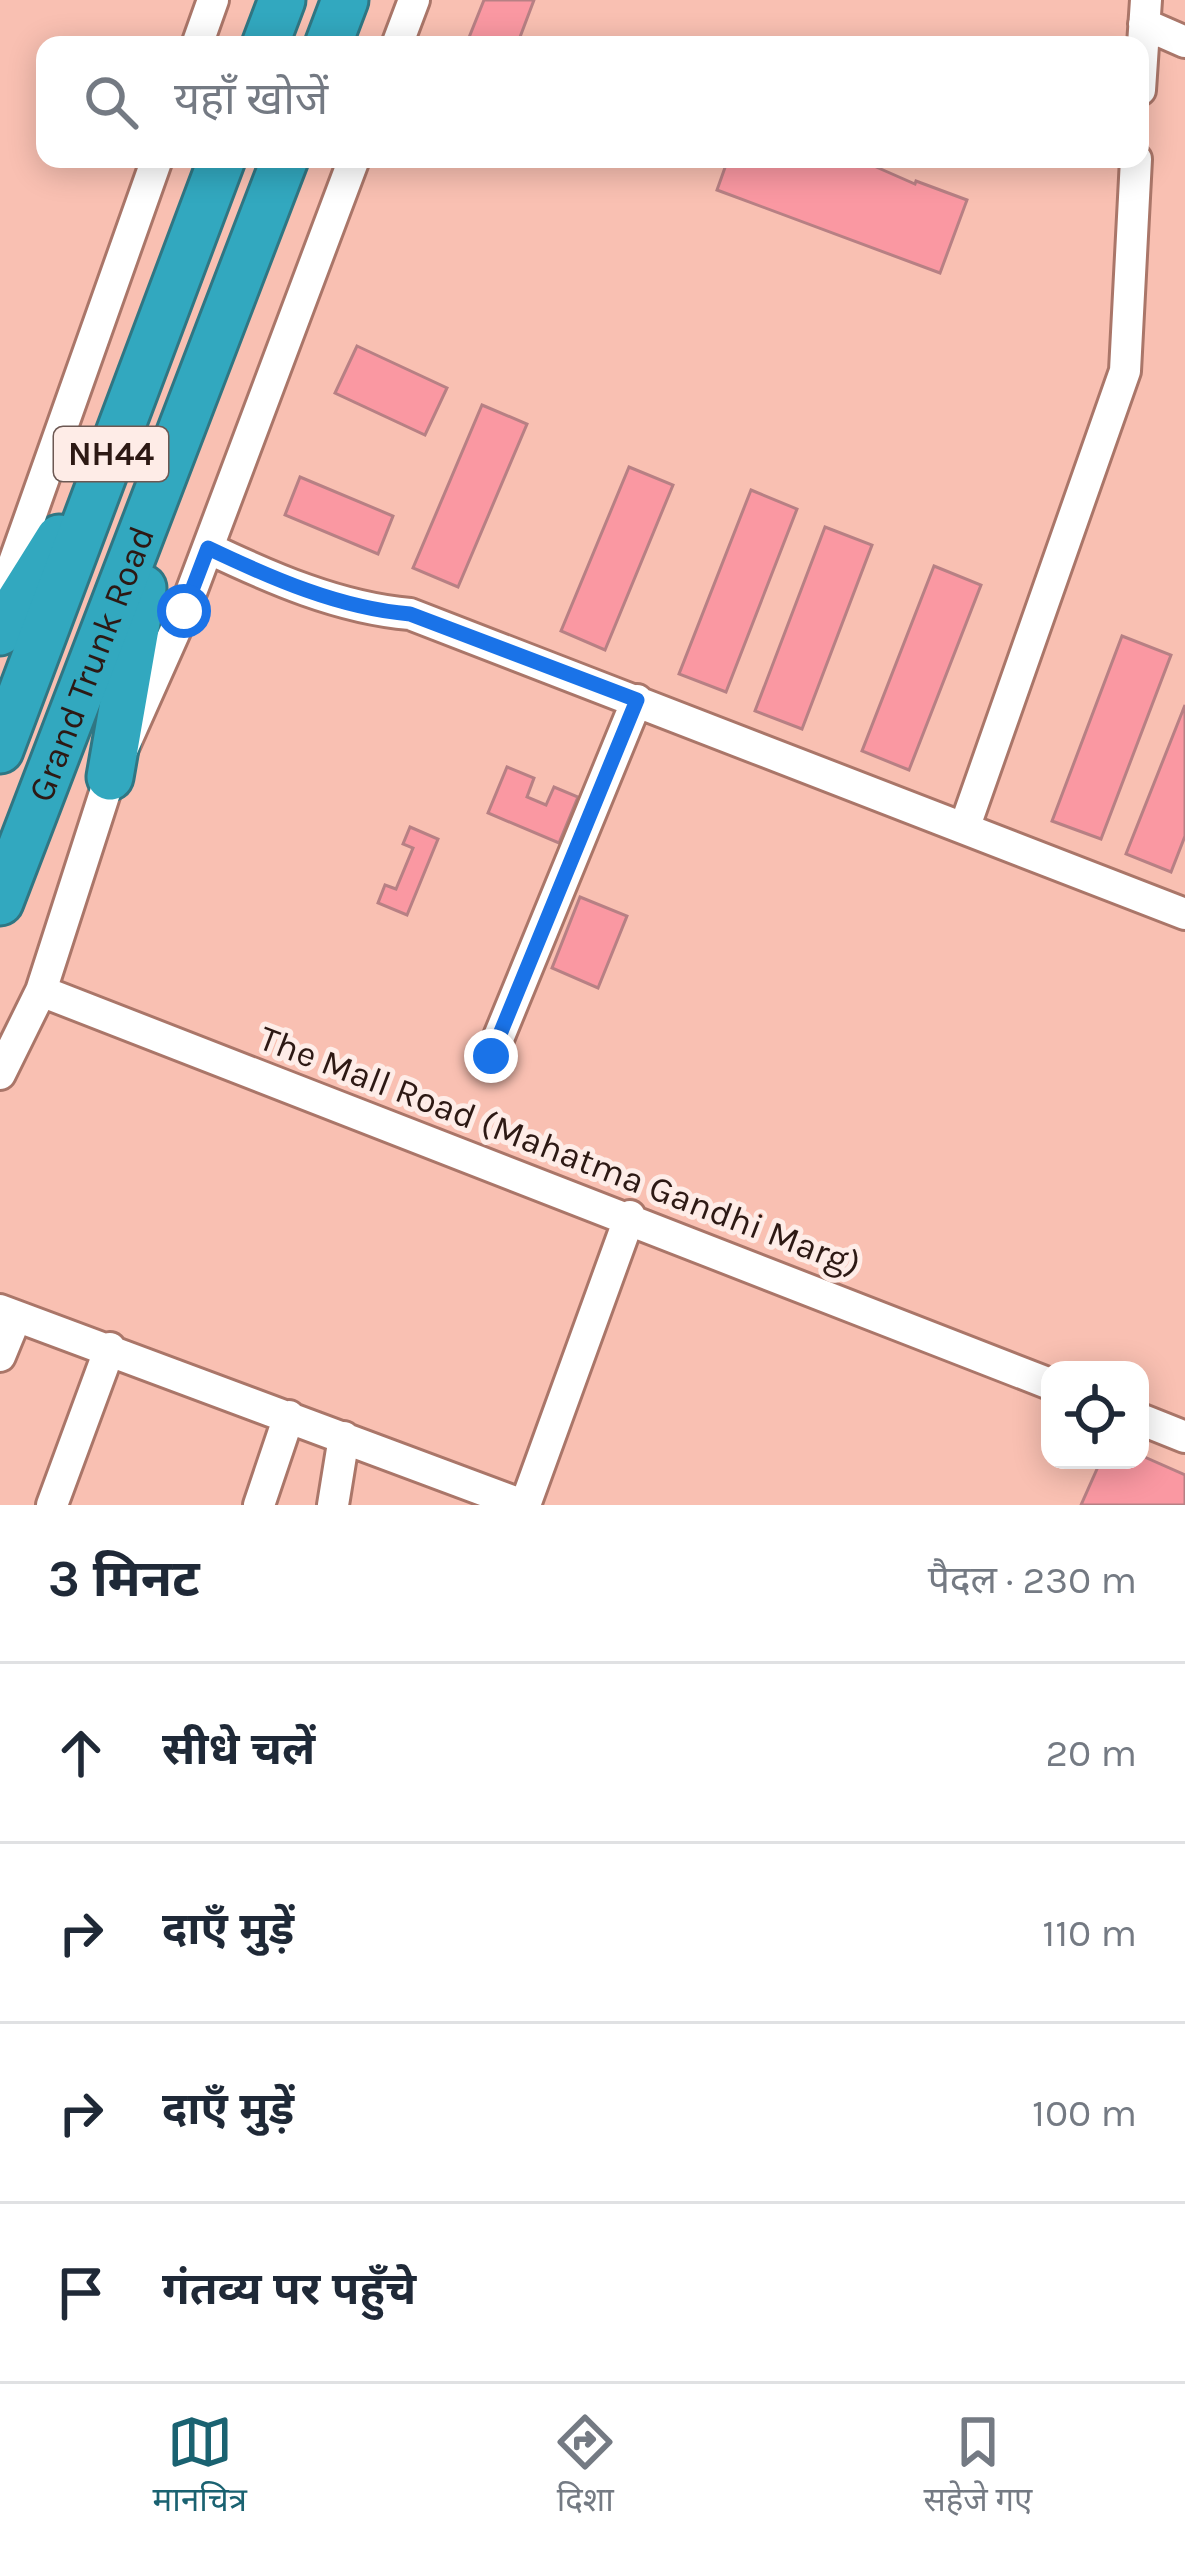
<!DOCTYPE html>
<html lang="hi">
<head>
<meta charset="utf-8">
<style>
  body { margin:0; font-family:Karla,"Noto Sans Devanagari",sans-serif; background:#f2f2f3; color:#1f2937 }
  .controls { position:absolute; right:36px; bottom:36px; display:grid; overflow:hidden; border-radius:24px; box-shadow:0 6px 30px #0003 }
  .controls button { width:108px; height:108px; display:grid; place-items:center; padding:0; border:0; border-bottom:3px solid #e0e1e3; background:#fff; color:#1f2937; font:60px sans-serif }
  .stop { position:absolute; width:36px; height:36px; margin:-27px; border:9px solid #1a73e8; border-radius:50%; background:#fff }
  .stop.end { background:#1a73e8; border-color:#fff; box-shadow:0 3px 12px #0008 }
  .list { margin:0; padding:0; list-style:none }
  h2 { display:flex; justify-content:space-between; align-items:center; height:156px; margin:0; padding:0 48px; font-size:51px }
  h2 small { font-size:39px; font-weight:400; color:#747a83 }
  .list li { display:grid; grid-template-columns:78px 1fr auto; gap:36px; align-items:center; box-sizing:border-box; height:180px; padding:0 48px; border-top:3px solid #e0e1e3 }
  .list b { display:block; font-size:45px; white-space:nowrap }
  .list em { font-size:39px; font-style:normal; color:#747a83 }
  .icon { flex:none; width:66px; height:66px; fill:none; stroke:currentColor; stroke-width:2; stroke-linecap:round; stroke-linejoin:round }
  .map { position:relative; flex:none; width:1185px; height:1505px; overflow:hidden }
  .search { position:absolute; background:#fff; box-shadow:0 6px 30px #0003; left:36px; right:36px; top:36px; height:132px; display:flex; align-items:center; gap:30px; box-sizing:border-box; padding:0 42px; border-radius:24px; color:#747a83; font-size:45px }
  .sheet { height:876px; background:#fff }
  nav { display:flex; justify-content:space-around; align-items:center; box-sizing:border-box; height:168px; border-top:3px solid #e0e1e3; background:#fff; font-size:33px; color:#747a83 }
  nav a { display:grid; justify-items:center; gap:6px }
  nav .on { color:#1a6271 }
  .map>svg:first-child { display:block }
</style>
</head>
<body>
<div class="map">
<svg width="1185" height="1505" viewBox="0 0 1185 1505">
  <rect width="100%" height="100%" fill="#f9c0b2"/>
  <path fill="#fa98a2" stroke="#b78084" stroke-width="3" d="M 484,0 L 534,0 L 517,45 L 466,45 Z
    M 728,159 L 845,159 L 855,163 L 858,159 L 915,184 L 916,181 L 967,200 L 940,273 L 717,190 Z
    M 357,346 L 447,388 L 425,435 L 335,393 Z
    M 482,405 L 527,424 L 458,587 L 413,568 Z
    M 629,467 L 673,485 L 605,650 L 561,631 Z
    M 300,477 L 393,516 L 378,554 L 285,515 Z
    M 751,490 L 797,509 L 726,692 L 679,674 Z
    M 825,527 L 872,545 L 802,729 L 755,711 Z
    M 934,566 L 981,585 L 909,770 L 862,751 Z
    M 1122,636 L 1171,655 L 1101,839 L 1052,821 Z
    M 1185,705 L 1185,836 L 1171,872 L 1126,854 Z
    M 507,767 L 534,778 L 527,797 L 546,805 L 554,787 L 578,797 L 559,843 L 488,813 Z
    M 410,827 L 438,839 L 407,915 L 378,903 L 385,885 L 396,889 L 413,848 L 403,844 Z
    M 580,897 L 627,916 L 598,988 L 552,968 Z
    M 1140,1455 L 1185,1475 L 1185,1505 L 1081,1505 L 1101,1460 L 1140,1460 Z"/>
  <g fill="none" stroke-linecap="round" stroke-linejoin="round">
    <g stroke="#aa7669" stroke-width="36">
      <path id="minor" d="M 1144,24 L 1185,42
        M 197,45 L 213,0
        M 397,45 L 414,0
        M 1140,90 L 1146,0
        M 208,548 C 271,578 339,608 410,614 L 1185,914
        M 0,602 L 157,159
        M 965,826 L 1125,371 L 1136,159
        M 41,991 L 1050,1384
        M 491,1056 L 637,700
        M 0,1074 L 41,991 L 110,777 L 184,611 L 354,159
        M 0,1310 L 523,1505
        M 0,1356 L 16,1317
        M 1140,1419 L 1185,1437
        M 52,1505 L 110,1348
        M 259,1505 L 289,1416
        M 333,1505 L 344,1437
        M 525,1505 L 630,1216"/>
    </g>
    <g stroke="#307683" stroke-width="51">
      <g id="highway">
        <path d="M 265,45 L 282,0"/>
        <path d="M 328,45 L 345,0"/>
        <path d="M 0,632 L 59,538"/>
        <path d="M 0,750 L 222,159"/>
        <path d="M 110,777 L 143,588"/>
        <path id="s1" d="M 0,902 L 285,159"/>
      </g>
    </g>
    <use href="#minor" stroke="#fff" stroke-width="30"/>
    <use href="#highway" stroke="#32a8bf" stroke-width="45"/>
  </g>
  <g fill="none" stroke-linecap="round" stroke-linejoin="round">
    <path stroke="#1a73e8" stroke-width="15" d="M 184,611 L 208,548 C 271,578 339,608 410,614 L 637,700 L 491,1056"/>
  </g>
  <g text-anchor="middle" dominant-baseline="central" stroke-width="10" stroke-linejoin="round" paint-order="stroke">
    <rect fill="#feece7" stroke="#6c5853" stroke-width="3" x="54" y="427" width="114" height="54" rx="9"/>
    <g font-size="33" font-weight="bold" fill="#2d1914">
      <text x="111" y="454">NH44</text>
    </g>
    <g font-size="36" fill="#2d1914" stroke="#feece7">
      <text stroke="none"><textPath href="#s1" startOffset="255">Grand Trunk Road</textPath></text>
      <text transform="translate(560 1151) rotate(21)">The Mall Road (Mahatma Gandhi Marg)</text>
    </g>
  </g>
</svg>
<div class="controls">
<button><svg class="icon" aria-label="locate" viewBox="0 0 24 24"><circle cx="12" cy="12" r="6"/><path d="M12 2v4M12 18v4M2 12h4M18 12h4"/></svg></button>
</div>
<div class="stop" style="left:184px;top:611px"></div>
<div class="stop end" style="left:491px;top:1056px"></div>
<div class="search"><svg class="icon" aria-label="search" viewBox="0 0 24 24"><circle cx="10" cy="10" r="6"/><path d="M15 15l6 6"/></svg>यहाँ खोजें</div>
</div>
<section class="sheet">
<h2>3 मिनट<small>पैदल · 230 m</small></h2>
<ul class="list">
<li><svg class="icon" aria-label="ahead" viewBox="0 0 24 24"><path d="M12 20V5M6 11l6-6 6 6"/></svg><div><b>सीधे चलें</b></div><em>20 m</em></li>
<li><svg class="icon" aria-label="right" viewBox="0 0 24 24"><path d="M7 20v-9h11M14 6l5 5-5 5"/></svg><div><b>दाएँ मुड़ें</b></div><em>110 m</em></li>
<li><svg class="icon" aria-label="right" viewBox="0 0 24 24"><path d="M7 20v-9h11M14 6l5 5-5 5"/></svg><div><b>दाएँ मुड़ें</b></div><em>100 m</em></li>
<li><svg class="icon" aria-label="arrive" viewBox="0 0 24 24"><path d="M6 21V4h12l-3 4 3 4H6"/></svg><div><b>गंतव्य पर पहुँचे</b></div></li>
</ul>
</section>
<nav>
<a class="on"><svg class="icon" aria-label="map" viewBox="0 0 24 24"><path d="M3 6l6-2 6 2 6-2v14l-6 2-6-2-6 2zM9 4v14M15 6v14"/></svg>मानचित्र</a>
<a><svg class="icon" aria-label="directions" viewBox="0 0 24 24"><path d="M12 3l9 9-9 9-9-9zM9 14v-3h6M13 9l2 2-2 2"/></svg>दिशा</a>
<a><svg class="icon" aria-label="saved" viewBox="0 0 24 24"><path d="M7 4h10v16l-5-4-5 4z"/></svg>सहेजे गए</a>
</nav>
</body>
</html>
